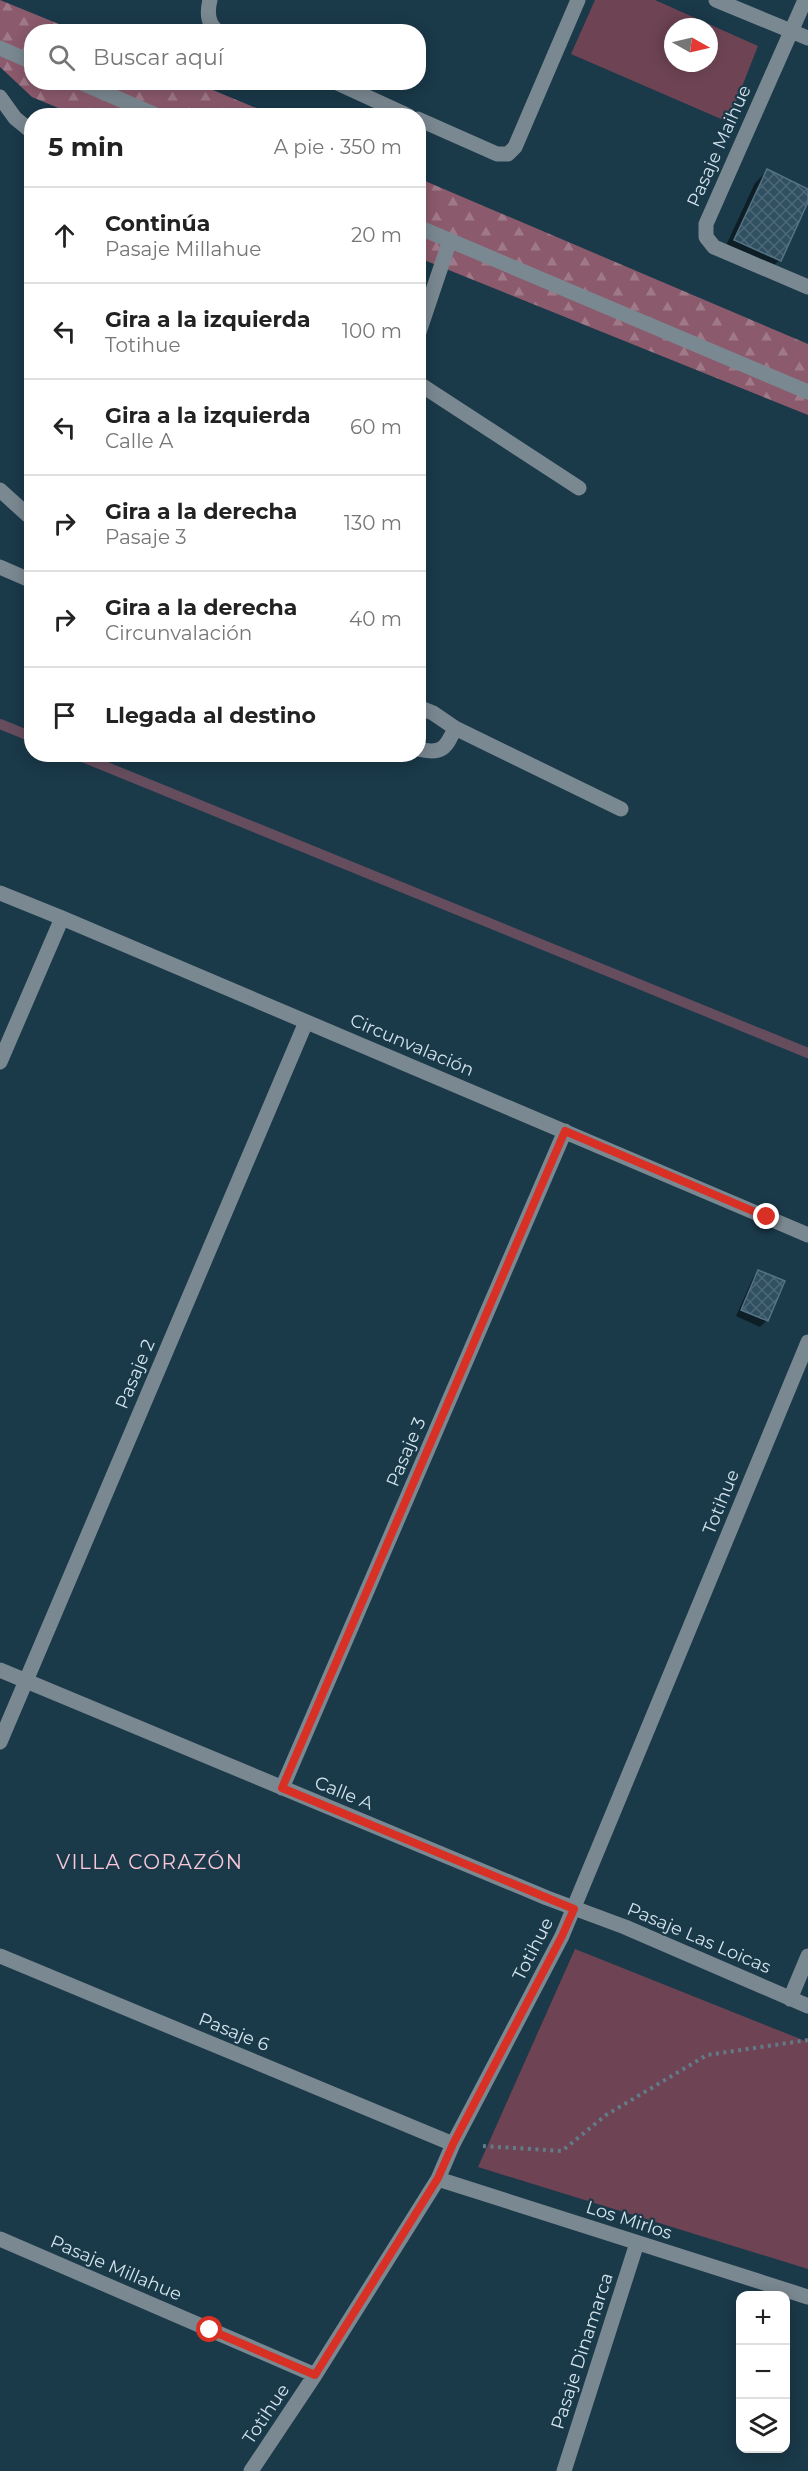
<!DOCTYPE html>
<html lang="es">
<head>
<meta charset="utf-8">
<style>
  body { margin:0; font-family:Montserrat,sans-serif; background:#f2f2f2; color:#222 }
  .controls { position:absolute; right:18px; bottom:18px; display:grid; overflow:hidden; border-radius:12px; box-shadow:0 3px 15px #0003 }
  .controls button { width:54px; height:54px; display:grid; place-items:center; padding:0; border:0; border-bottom:2px solid #e0e0e0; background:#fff; color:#222; font:30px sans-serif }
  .compass { position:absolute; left:664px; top:18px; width:54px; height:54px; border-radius:50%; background:#fff; box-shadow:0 3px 15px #0003; rotate:98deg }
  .stop { position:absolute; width:18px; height:18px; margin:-14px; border:4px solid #d93025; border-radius:50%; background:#fff }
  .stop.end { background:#d93025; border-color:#fff; box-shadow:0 2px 6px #0008 }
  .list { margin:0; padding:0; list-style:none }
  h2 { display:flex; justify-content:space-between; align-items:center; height:78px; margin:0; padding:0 24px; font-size:26px }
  h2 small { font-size:20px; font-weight:400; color:#767676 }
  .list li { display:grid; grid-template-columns:39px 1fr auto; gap:18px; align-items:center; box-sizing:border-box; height:96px; padding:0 24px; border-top:2px solid #e0e0e0 }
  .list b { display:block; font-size:22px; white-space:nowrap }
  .list p { margin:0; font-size:20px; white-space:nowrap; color:#767676 }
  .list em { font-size:20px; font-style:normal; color:#767676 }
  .icon { flex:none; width:33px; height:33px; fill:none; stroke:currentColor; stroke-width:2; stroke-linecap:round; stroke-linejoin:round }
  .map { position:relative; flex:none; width:808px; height:2471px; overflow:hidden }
  .search { position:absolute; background:#fff; box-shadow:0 3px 15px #0003; left:24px; top:24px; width:402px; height:66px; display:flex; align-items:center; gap:15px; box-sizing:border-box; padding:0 21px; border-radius:24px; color:#767676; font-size:22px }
  .panel { position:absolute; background:#fff; box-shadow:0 3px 15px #0003; left:24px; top:108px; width:402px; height:654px; border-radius:24px }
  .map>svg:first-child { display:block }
</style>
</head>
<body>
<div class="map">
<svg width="808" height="2471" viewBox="0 0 808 2471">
  <defs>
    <pattern id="forest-firs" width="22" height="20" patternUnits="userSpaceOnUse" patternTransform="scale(1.5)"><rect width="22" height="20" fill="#8b5a6c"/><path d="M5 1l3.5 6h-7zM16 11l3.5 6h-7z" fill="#a07988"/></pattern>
    <pattern id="building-cross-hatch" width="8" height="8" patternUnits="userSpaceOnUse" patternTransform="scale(1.5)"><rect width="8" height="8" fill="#304f60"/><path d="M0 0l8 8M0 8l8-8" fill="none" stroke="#4d6877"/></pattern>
  </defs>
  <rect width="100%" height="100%" fill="#1a3949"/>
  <path fill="#6e4454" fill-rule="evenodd" d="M 595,0 L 655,0 L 758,46 L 728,122 L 571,54 ZM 673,27 L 709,27 L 709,63 L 673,63 Z
    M 575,1949 L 808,2042 L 808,2269 L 478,2167 Z"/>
  <path fill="url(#forest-firs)" d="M 0,0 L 76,31 L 32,32 L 32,82 L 196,83 L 273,115 L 75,115 L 32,97 L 0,67 Z
    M 418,178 L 808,344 L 808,415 L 419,258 Z"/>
  <path fill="#0007" d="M 767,171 L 808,190 L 808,198 L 779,260 L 767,273 L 723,252 L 755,183 Z
    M 759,1272 L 783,1282 L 766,1321 L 760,1327 L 736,1316 L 753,1278 Z"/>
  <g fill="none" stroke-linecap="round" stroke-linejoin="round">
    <path stroke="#664d5e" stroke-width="10" d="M 0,724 L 32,737
      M 75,754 L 808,1053"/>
  </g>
  <path fill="url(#building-cross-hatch)" stroke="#547486" stroke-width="1.5" d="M 767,169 L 808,189 L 808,202 L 781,261 L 734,240 Z
    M 758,1270 L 785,1281 L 768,1321 L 741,1310 Z"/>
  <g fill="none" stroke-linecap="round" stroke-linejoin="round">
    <path stroke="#617b88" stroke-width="4" stroke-dasharray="3 4.5" stroke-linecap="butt" d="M 483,2146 L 562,2151 L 606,2115 L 707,2055 L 808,2040"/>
    <path stroke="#7a8891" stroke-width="15" d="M 210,0 C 207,12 207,25 219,32
      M 716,0 L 808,38
      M 805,0 L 706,224 L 706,237 L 714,247 L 808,287
      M 0,48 L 32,62
      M 80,82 L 158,116
      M 335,82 L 409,116
      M 0,97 L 15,118 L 32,132
      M 418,119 L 497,154 L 508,154 L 515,147 L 578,0
      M 418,227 L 808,392
      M 418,335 L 450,240
      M 418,383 L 579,488
      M 0,490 L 32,519
      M 0,567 L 32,581
      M 418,707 L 433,713 L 455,728 L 621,809
      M 418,749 C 442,755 446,748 455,728
      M 0,893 L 62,918 L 808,1235
      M 0,1062 L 62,918
      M 0,1670 L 547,1898 L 625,1927 L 808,2006
      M 0,1742 L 306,1022
      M 282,1788 L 565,1131
      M 0,1956 L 453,2144
      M 790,1999 L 808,1956
      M 438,2179 L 808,2297
      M 0,2239 L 315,2375
      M 251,2471 L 315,2375 L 438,2179 L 453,2144 L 562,1936 L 808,1342
      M 564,2471 L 637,2243"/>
  </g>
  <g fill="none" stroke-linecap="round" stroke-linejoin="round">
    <path stroke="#d93025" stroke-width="8" d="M 210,2330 L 315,2375 L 438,2178 L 453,2144 L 562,1936 L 574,1909 L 282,1788 L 565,1131 L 767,1217"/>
  </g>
  <g text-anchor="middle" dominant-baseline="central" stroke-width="4.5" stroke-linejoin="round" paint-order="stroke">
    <g font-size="18" fill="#d2e3ed" stroke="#1a3949">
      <text transform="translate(719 146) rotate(-66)">Pasaje Maihue</text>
      <text transform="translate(412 1045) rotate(23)">Circunvalación</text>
      <text transform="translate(135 1374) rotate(-67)">Pasaje 2</text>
      <text transform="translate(406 1452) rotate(-67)">Pasaje 3</text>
      <text transform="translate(721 1502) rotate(-68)">Totihue</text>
      <text transform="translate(344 1793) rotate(22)">Calle A</text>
      <text transform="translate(699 1938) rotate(23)">Pasaje Las Loicas</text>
      <text transform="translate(533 1949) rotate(-63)">Totihue</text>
      <text transform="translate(234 2032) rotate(22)">Pasaje 6</text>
      <text transform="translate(629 2220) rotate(18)">Los Mirlos</text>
      <text transform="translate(116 2268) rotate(23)">Pasaje Millahue</text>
      <text transform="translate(582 2351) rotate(-72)">Pasaje Dinamarca</text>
      <text transform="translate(266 2414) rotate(-56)">Totihue</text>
    </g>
    <g font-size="20" letter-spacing="1.5" fill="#f8c7d8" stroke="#1a3949">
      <text x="150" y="1862">VILLA CORAZÓN</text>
    </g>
  </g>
</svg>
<div class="controls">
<button>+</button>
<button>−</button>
<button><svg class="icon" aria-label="layers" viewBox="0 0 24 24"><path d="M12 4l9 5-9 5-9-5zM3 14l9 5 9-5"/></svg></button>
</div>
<svg class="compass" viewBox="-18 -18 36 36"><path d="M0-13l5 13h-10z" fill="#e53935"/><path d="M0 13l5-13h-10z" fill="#767676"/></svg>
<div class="stop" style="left:210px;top:2330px"></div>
<div class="stop end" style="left:767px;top:1217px"></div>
<div class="search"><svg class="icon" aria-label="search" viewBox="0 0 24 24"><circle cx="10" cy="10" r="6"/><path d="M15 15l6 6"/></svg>Buscar aquí</div>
<section class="panel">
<h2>5 min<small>A pie · 350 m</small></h2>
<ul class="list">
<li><svg class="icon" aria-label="ahead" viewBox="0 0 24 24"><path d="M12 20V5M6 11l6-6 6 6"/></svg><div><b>Continúa</b><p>Pasaje Millahue</p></div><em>20 m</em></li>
<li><svg class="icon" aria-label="left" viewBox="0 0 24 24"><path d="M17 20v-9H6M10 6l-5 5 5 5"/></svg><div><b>Gira a la izquierda</b><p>Totihue</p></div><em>100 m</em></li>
<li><svg class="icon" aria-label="left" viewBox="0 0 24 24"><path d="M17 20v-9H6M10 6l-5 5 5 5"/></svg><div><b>Gira a la izquierda</b><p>Calle A</p></div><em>60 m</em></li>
<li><svg class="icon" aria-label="right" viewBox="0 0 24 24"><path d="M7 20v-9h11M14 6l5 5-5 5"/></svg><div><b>Gira a la derecha</b><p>Pasaje 3</p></div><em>130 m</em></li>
<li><svg class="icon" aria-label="right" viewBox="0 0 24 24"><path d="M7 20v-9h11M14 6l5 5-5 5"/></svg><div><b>Gira a la derecha</b><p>Circunvalación</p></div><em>40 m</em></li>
<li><svg class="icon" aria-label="arrive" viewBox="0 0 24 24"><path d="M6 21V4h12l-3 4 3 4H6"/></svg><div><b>Llegada al destino</b></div></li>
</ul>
</section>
</div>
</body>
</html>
